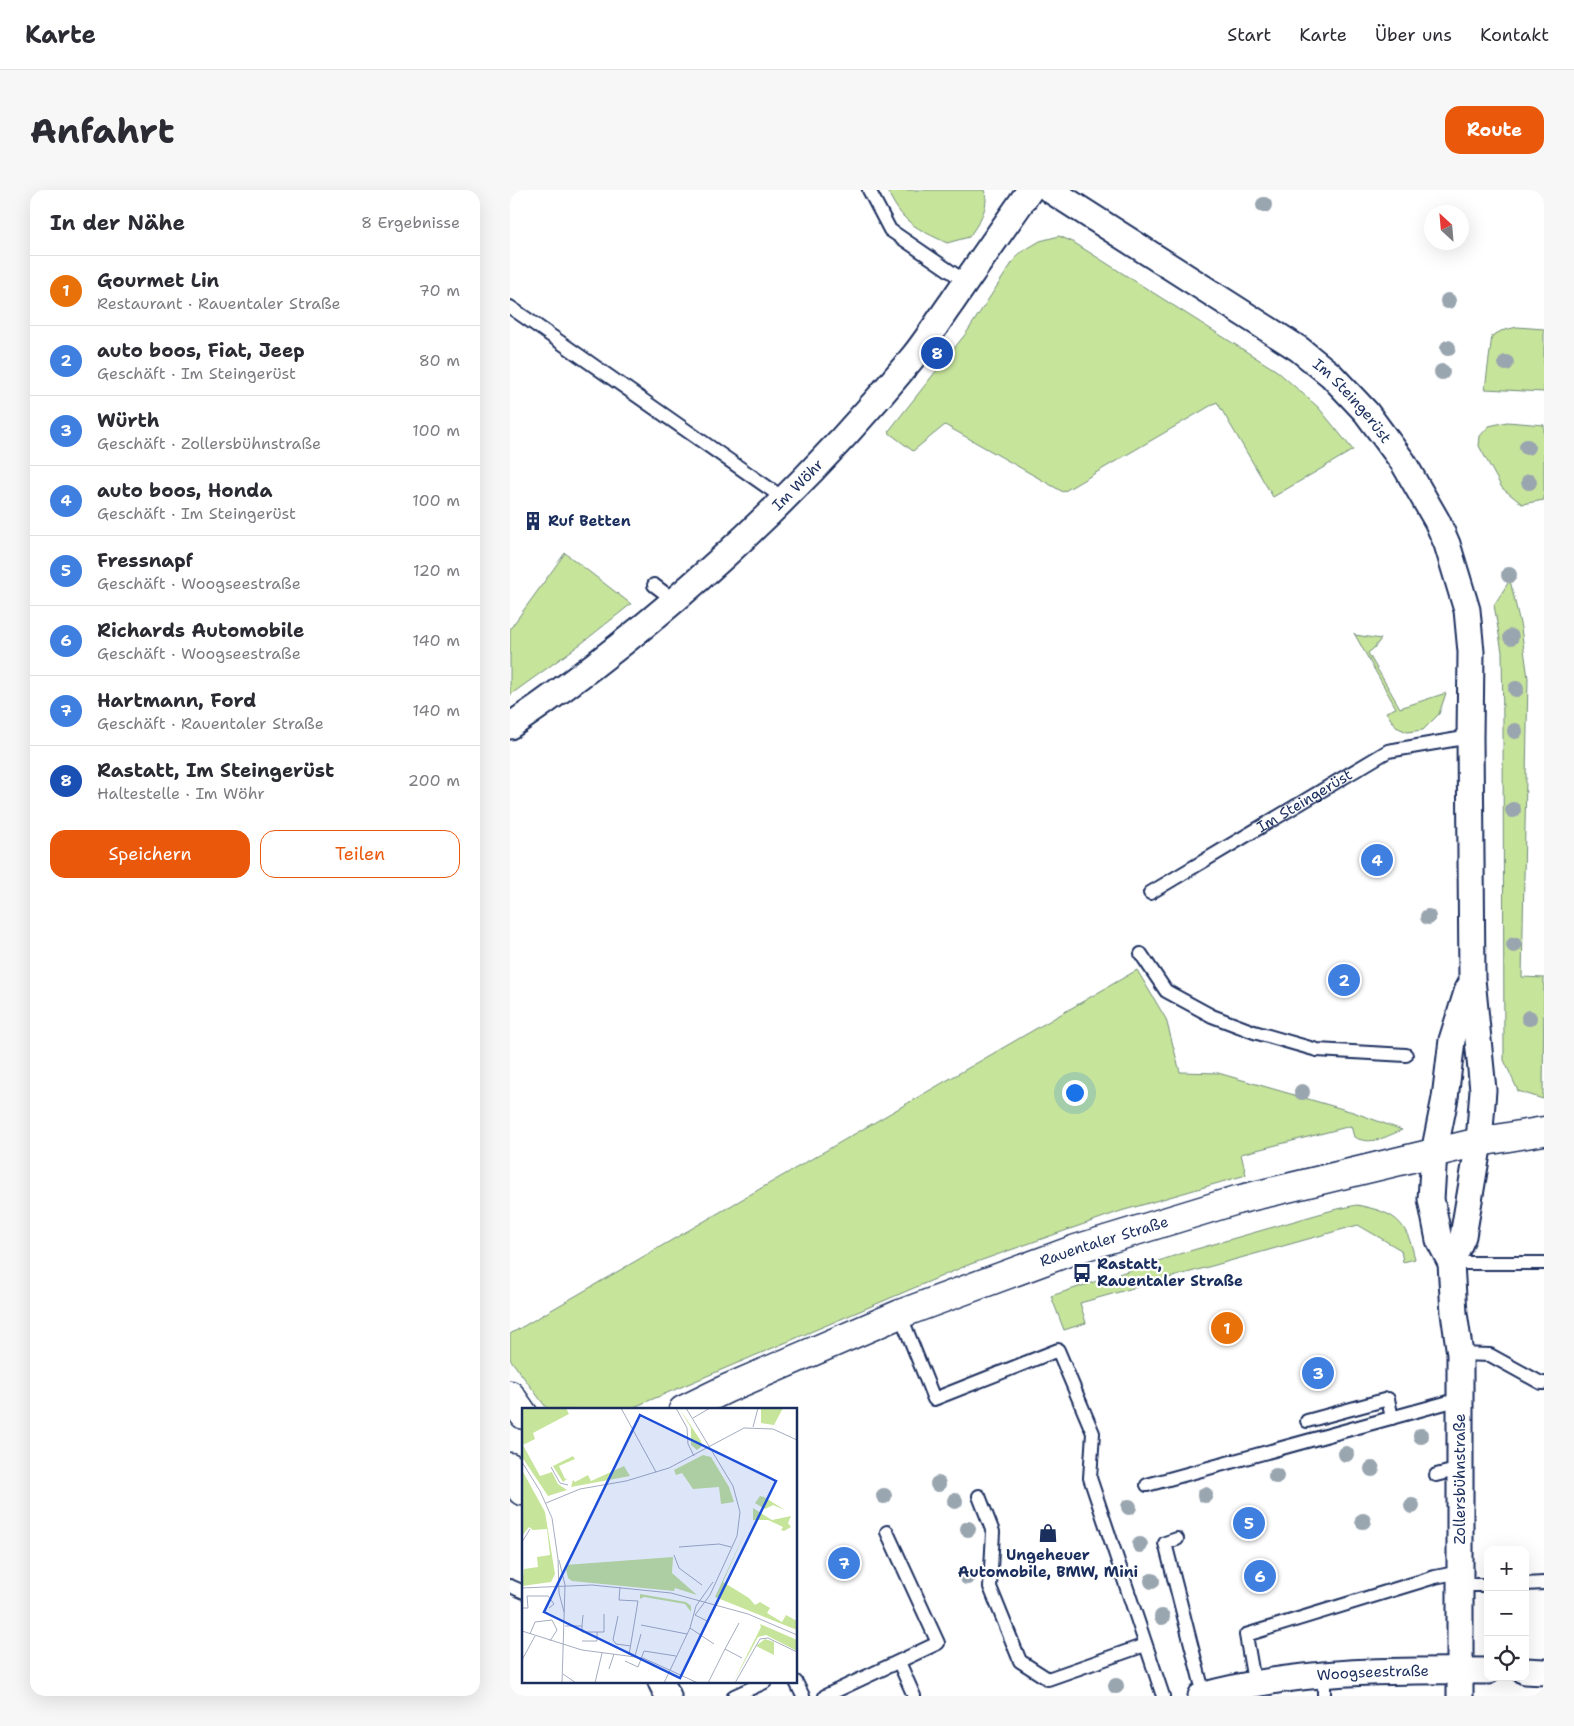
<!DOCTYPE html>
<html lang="de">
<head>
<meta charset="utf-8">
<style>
  body { margin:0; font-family:"Shantell Sans",sans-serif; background:#f7f7f7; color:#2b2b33 }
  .controls { position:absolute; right:15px; bottom:15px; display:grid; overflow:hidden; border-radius:10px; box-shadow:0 5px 20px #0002 }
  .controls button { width:45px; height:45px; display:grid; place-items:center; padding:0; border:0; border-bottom:1px solid #e1e1e2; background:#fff; color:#2b2b33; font:25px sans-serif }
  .compass { position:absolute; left:914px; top:15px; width:45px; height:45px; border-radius:50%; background:#fff; box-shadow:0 5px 20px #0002; rotate:334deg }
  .you { position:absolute; left:564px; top:902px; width:18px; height:18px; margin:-12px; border:4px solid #fff; border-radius:50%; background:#1a73e8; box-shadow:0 0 0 8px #1a73e833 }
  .badge { display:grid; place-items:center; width:32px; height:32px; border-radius:50%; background:#ea580c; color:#fff; font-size:16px; font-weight:700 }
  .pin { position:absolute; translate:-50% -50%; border:2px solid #fff; box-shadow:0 1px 5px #0006 }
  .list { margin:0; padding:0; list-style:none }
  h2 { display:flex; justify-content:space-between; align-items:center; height:65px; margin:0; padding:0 20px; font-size:21px }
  h2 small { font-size:16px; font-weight:400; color:#7c7c81 }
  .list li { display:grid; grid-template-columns:32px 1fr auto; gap:15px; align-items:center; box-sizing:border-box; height:70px; padding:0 20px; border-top:1px solid #e1e1e2 }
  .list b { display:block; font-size:19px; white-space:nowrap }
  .list p { margin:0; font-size:16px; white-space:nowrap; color:#7c7c81 }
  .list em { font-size:16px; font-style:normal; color:#7c7c81 }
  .actions { display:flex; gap:10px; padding:15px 20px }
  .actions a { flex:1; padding:11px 0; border:1px solid #ea580c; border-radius:15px; text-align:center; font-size:18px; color:#ea580c }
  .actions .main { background:#ea580c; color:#fff }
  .icon { flex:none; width:28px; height:28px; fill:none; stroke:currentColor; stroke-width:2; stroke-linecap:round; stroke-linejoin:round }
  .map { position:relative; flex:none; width:1034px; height:1506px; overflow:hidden; border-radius:15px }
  header { display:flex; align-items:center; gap:30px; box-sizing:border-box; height:70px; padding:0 25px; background:#fff; border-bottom:1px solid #e1e1e2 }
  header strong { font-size:24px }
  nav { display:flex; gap:28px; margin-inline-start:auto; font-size:18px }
  .intro { display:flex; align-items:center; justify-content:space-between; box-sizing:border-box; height:120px; padding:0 30px }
  h1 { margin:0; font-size:35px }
  .button { padding:12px 22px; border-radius:15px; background:#ea580c; color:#fff; font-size:18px; font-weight:700 }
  main { display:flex; gap:30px; padding:0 30px }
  aside { flex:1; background:#fff; border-radius:15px; box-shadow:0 5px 20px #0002 }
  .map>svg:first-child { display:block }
</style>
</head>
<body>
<header>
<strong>Karte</strong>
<nav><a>Start</a><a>Karte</a><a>Über uns</a><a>Kontakt</a></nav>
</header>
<div class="intro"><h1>Anfahrt</h1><a class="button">Route</a></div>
<main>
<aside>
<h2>In der Nähe<small>8 Ergebnisse</small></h2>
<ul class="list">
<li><span class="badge" style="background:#e8710a">1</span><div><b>Gourmet Lin</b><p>Restaurant · Rauentaler Straße</p></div><em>70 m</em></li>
<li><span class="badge" style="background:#3f7fe0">2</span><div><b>auto boos, Fiat, Jeep</b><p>Geschäft · Im Steingerüst</p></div><em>80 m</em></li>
<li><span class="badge" style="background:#3f7fe0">3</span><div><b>Würth</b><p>Geschäft · Zollersbühnstraße</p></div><em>100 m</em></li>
<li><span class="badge" style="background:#3f7fe0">4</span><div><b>auto boos, Honda</b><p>Geschäft · Im Steingerüst</p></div><em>100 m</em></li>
<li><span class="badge" style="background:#3f7fe0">5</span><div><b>Fressnapf</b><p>Geschäft · Woogseestraße</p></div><em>120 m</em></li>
<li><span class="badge" style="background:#3f7fe0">6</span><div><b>Richards Automobile</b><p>Geschäft · Woogseestraße</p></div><em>140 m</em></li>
<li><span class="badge" style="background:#3f7fe0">7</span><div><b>Hartmann, Ford</b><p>Geschäft · Rauentaler Straße</p></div><em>140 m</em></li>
<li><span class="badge" style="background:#1a4fb4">8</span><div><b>Rastatt, Im Steingerüst</b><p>Haltestelle · Im Wöhr</p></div><em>200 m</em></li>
</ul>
<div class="actions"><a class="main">Speichern</a><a>Teilen</a></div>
</aside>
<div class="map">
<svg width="1034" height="1506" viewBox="0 0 1034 1506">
  <rect width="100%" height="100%" fill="#fff"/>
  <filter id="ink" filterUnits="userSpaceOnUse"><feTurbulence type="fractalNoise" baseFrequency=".02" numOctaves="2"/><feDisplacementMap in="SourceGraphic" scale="10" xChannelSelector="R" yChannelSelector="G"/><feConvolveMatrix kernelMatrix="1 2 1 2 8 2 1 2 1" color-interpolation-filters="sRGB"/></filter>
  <g filter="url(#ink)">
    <path fill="#c7e49b" stroke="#718a7c" d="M 377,0 L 474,0 C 481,16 468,34 459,47 L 437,53 C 406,38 393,34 377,0 Z
      M 549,46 L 563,52 L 767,181 L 808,217 L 843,260 L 763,307 L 707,212 L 553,302 L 435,235 L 403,261 L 378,242 L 457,142 L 508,64 L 530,51 Z
      M 1007,137 L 1034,139 L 1034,202 L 975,199 L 982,146 L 991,141 Z
      M 997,232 L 1034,235 L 1034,310 L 1012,314 L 992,298 L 969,256 L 970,246 L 979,236 Z
      M 55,363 L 121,414 L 72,453 L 0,505 L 0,439 Z
      M 1000,390 L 1011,438 L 1018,488 L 1012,787 L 1034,788 L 1033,909 L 1008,901 L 994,870 L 993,534 L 992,462 L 984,415 Z
      M 844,443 L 845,445 L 871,449 L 864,458 L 858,463 L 890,518 L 936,503 L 929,524 L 913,540 L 897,542 L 886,537 L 876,522 L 886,518 Z
      M 627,780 L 656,829 L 670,882 L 708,883 L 843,922 L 892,940 C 875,947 861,956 844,947 L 841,936 L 731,964 L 736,985 L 611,1021 L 458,1075 L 117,1220 L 38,1220 L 0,1169 L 0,1144 Z
      M 847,1015 C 886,1023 896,1030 905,1069 L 893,1072 L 891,1060 L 848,1035 L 570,1113 L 576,1133 L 554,1140 L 541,1106 L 676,1062 L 823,1020 Z"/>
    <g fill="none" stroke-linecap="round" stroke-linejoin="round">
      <g stroke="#1b2f5e" stroke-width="16">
        <g id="lane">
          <path d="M 359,0 L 380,40 L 456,92"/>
          <path d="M 0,117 L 273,308"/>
          <path d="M 144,395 L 164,410"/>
          <path id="s1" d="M 640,703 L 878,561 L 960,547"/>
          <path d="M 631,764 L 656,801 L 702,826 L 744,842 L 807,860 L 896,865"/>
          <path d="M 941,1073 L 1034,1073"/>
          <path d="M 390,1124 L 424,1209 L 548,1160 L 583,1243 L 580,1288 L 653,1506"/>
          <path d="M 950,1164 L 980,1165 L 1031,1193 L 1034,1193"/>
          <path d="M 797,1231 L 878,1209 L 882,1228"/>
          <path d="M 926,1285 L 950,1279"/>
          <path d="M 637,1295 L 950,1209"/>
          <path d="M 469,1306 L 483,1342 L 480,1397 L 510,1471 L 538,1489 L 635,1455"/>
          <path d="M 667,1349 L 655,1353 L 694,1505"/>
          <path d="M 1015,1394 L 1034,1393"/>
          <path d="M 950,1395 L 978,1395"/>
          <path d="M 0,1396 L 14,1402"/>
          <path d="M 389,1472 L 404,1506"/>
          <path d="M 814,1485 L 814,1506"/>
          <path d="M 286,1492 L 293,1506"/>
          <path d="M 745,1497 L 736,1445 L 925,1387 L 950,1382"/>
          <path d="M 224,1506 L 255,1492"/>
          <path d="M 315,1506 L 428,1453 L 377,1342"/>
        </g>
      </g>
      <g stroke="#1b2f5e" stroke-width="29">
        <g id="street">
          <path id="s2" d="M 540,0 L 789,159 L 821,185 L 856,222 L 893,272 L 927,331 L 937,354 L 957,420 L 961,462 L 960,547 L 962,789 L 973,900 L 969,952 L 953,1046 L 941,1073"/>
          <path id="s3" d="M 0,536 C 149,435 289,306 403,167 C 417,150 429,130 442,112 C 468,74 494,37 520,0"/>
          <path d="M 1015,1481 L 1034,1482"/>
          <path d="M 151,1492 L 158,1506"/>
          <path id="s4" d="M 691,1506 C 784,1480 882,1480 978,1481"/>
          <path d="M 950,1506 L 950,1164 L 944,1123 L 941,1073 L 929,1050 L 921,1009 L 924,963 L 935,908 L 942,850 L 958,799"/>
        </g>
      </g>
      <g stroke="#1b2f5e" stroke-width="31">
        <g id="secondary">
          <path d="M 0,1205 L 14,1225"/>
          <path id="s5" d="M 173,1220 L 216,1199 L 390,1124 L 566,1059 L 727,1010 L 969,952 L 1034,941"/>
          <path d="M 0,1277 L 12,1301"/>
        </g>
      </g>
      <use href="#lane" stroke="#fff" stroke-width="12"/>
      <use href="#street" stroke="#fff" stroke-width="25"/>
      <use href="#secondary" stroke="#fff" stroke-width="28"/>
    </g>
    <g fill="#99a5af">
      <circle cx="754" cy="15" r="8"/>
      <circle cx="938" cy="111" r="8"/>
      <circle cx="938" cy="158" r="8"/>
      <circle cx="996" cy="173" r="8"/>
      <circle cx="932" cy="182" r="8"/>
      <circle cx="1017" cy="257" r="8"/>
      <circle cx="1019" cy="292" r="8"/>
      <circle cx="999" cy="385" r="8"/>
      <circle cx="1001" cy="447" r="8"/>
      <circle cx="1006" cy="499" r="8"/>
      <circle cx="1005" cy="541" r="8"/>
      <circle cx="1003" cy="620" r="8"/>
      <circle cx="918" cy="727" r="8"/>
      <circle cx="1004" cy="755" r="8"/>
      <circle cx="1019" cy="828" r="8"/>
      <circle cx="792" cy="902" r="8"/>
      <circle cx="911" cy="1246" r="8"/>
      <circle cx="836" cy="1264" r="8"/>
      <circle cx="862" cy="1279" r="8"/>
      <circle cx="766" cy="1286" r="8"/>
      <circle cx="428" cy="1294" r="8"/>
      <circle cx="695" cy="1305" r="8"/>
      <circle cx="374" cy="1306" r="8"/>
      <circle cx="445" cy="1311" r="8"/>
      <circle cx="902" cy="1316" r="8"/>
      <circle cx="619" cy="1317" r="8"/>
      <circle cx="853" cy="1331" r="8"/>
      <circle cx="458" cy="1339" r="8"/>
      <circle cx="630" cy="1355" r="8"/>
      <circle cx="457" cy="1387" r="8"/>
      <circle cx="642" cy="1391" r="8"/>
      <circle cx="652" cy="1427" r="8"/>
      <circle cx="606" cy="1496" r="8"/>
    </g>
  </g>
  <defs>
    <g id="building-bare" transform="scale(1.5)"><path d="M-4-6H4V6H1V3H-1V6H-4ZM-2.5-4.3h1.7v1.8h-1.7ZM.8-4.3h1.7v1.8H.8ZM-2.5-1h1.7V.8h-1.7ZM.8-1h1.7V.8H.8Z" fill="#1b2f5e" stroke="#fff" stroke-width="2.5" paint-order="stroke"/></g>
    <g id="bus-bare" transform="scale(1.5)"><path d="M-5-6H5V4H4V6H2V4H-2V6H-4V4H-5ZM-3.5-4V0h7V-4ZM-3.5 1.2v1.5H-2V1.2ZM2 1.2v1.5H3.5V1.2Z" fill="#1b2f5e" stroke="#fff" stroke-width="2.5" paint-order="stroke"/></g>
    <g id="shop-bare" transform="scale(1.5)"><path d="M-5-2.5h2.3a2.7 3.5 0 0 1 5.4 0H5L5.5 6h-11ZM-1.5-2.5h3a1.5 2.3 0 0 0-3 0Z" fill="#1b2f5e" stroke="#fff" stroke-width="2.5" paint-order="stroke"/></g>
  </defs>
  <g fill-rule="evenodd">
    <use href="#building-bare" x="23" y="331"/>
    <use href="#bus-bare" x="572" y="1083"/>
    <use href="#shop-bare" x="538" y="1343"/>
  </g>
  <g text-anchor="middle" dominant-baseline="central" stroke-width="4.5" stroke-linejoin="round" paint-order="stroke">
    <g font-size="15" fill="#1b2f5e" stroke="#fff">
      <text stroke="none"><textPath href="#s2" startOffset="370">Im Steingerüst</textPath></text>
      <text stroke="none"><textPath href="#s3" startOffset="376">Im Wöhr</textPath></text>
      <text stroke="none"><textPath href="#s1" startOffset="180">Im Steingerüst</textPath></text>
      <text stroke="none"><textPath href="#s5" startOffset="454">Rauentaler Straße</textPath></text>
      <text transform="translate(950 1289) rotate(-90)">Zollersbühnstraße</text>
      <text stroke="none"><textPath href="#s4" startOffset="174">Woogseestraße</textPath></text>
    </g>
    <g font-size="15" font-weight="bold" fill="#1b2f5e" stroke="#fff" text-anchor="start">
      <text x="38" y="331">Ruf Betten</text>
      <text x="587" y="1074">Rastatt,<tspan x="587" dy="17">Rauentaler Straße</tspan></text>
      <text x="538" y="1365" text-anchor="middle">Ungeheuer<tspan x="538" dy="17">Automobile, BMW, Mini</tspan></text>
    </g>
  </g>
  <g transform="translate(12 1218)">
    <rect width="275" height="275" fill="#fff"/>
    <path d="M 0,0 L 44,0 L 47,6 L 11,25 L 13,31 L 1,37 L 18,68 L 30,64 L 36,76 L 45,82 L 26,88 L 0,49 ZM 157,0 L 179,33 L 180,38 L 175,42 L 169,37 L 169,20 ZM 239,0 L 261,0 L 252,17 L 239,15 ZM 181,47 L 189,49 L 207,79 L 212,94 L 199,96 L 197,79 L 171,81 L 160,65 L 154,67 L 152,62 ZM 51,48 L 53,51 L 37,58 L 43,71 L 46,70 L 41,74 L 31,58 ZM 102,58 L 108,68 L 49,79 L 51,72 L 53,74 L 66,67 L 69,73 ZM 0,62 L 23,104 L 33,166 L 29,174 L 0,178 L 2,161 L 16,159 L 15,149 L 28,147 L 25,121 L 11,122 L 7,119 L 0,128 ZM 238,88 L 242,89 L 263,102 L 251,97 L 243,101 L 233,95 ZM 231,100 L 250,112 L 269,108 L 266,115 L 269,119 L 262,123 L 259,122 L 261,119 L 246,112 L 231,112 ZM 224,122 L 201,174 L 227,190 L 233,197 L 238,194 L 248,200 L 245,205 L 260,214 L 264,207 L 275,213 L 275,222 L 193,189 ZM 151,149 L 150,165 L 175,187 L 153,180 L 152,183 L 50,173 L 46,170 L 43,157 ZM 118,186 L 164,194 L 169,198 L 169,204 L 163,196 L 122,189 L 118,191 ZM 238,216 L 275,232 L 275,243 L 244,227 L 236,229 L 211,275 L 239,219 ZM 243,231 L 252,234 L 252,247 L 234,238 Z" fill="#c7e49b"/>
    <path fill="none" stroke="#a4acbf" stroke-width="1" d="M 99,0 L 134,64M 154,0 L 165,20 L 166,36 L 172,48M 164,0 L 211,78 L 218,104 L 215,128 L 188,187 L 173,207M 171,10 L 188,0M 231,19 L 236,0M 0,54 L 18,83 L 30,110 L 36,151 L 37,185 L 42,204M 29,59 L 38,75 L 46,77M 24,95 L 58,81 L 104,73 L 147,60 L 222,20 L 251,21 L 275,32M 0,134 L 8,121M 157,139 L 197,136 L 209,139M 152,147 L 157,160 L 180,177M 37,152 L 43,177 L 40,275M 98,179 L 97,192 L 116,193 L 107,247M 0,180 L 70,177 L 149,185 L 226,206 L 275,227M 0,200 L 6,200 L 5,188 L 26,188 L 32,196 L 27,200M 173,207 L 187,214M 96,208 L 91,232 L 94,236 L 109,238M 217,215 L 203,241 L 220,250M 119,217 L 165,226M 43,218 L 60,218 L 61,207M 60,218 L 60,224 L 82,224 L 82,206M 168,220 L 192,236M 0,223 L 60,242 L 121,250 L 176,275M 8,226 L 13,214 L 30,212 L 35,222 L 28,233M 60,233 L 75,233 L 75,224M 113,248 L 119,226M 0,252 L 13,228M 103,253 L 116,259 L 122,243 L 154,248M 87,261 L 92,246M 41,266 L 54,275M 73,275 L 80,245M 142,275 L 168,220 L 174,198 L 191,174M 186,275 L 203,241M 213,275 L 238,231 L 246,230 L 275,244"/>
    <path fill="#1d4ed8" fill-opacity="0.15" stroke="#1d4ed8" stroke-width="2.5" d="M 118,7 L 254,73 L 158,270 L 22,204 Z"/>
    <rect width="275" height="275" fill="none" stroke="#1b2f5e" stroke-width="2.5"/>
  </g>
</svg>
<div class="controls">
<button>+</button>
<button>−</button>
<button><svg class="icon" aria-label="locate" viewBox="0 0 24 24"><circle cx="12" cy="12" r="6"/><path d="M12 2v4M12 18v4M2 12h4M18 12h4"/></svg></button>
</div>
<svg class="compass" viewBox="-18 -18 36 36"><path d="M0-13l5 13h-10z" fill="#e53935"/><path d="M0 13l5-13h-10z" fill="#7c7c81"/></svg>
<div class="you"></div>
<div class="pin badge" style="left:717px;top:1138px;background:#e8710a">1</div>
<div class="pin badge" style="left:834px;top:790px;background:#3f7fe0">2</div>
<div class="pin badge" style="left:808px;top:1183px;background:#3f7fe0">3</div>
<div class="pin badge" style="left:867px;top:670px;background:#3f7fe0">4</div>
<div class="pin badge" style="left:739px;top:1333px;background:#3f7fe0">5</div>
<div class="pin badge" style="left:750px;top:1386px;background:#3f7fe0">6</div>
<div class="pin badge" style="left:334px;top:1373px;background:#3f7fe0">7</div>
<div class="pin badge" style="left:427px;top:163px;background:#1a4fb4">8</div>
</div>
</main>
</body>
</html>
